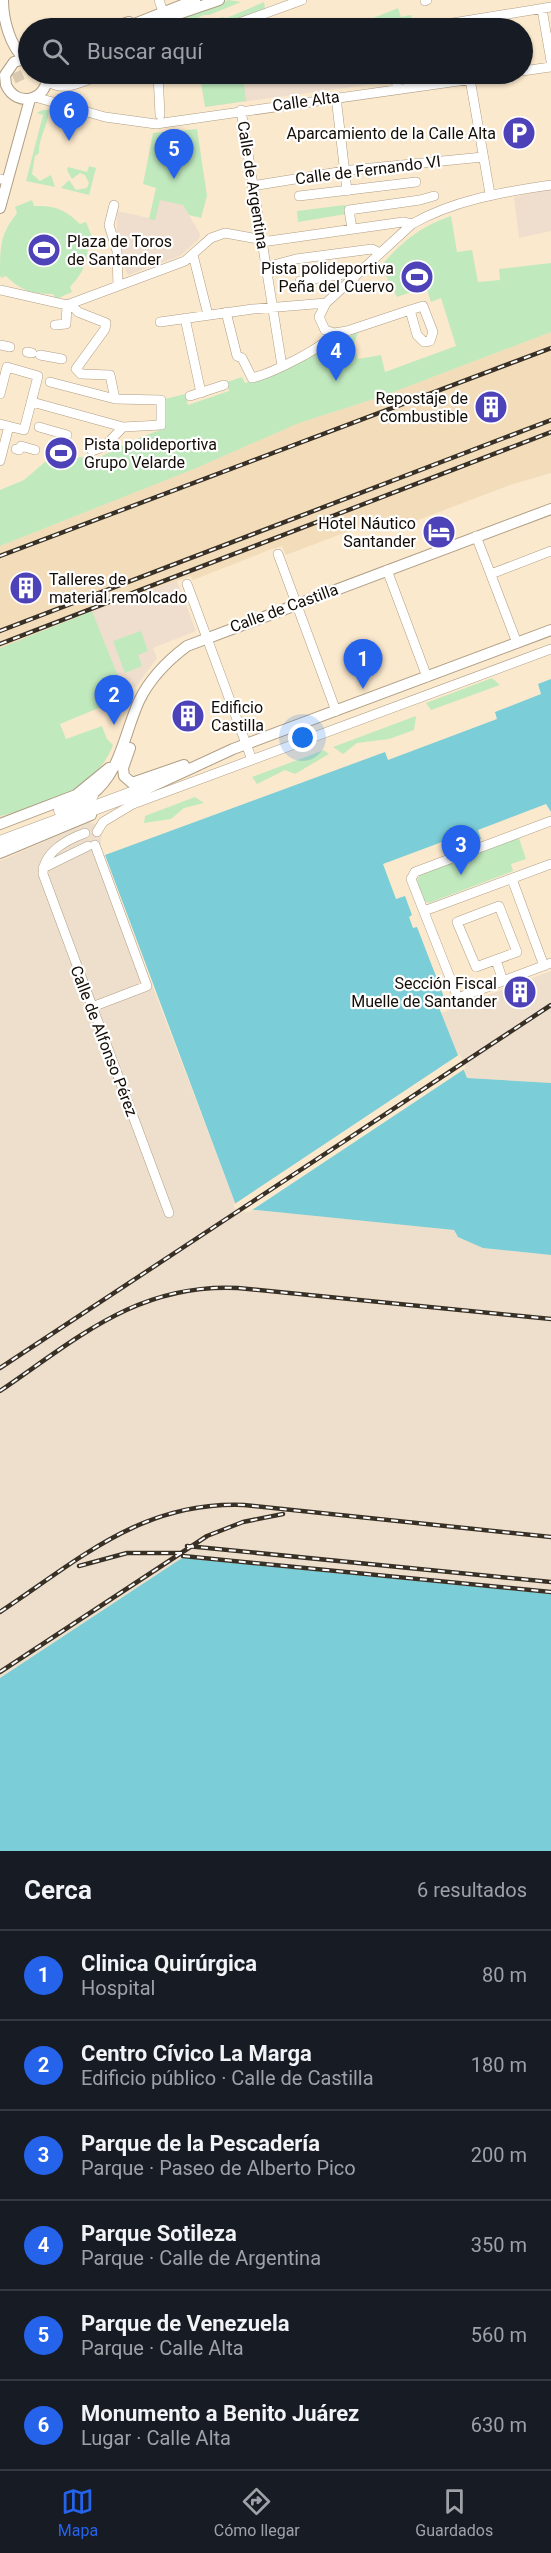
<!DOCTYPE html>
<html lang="es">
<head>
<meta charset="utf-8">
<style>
  body { margin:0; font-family:Roboto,sans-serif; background:#20242c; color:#f1f3f6 }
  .you { position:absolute; left:303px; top:738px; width:21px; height:21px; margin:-15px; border:4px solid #fff; border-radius:50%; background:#1a73e8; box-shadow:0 0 0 9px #1a73e833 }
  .badge { display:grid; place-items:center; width:39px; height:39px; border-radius:50%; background:#2563eb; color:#fff; font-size:20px; font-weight:700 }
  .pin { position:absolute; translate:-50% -50px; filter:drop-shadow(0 2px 3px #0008) }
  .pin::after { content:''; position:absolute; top:32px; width:21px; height:18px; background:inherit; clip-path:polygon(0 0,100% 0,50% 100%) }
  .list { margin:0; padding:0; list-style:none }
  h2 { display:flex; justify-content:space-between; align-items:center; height:78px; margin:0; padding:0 24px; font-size:26px }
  h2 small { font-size:20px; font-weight:400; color:#9ea1a6 }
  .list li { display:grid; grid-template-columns:39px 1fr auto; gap:18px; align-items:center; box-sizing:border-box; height:90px; padding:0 24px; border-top:2px solid #363941 }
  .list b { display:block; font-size:22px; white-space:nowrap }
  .list p { margin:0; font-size:20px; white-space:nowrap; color:#9ea1a6 }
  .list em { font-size:20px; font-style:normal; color:#9ea1a6 }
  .icon { flex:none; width:33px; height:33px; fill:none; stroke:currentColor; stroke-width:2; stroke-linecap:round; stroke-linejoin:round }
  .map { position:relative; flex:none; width:551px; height:1851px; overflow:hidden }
  .search { position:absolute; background:#171b24; box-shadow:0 2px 4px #0004; left:18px; right:18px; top:18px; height:66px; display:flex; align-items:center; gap:15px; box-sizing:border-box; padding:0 21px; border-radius:33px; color:#9ea1a6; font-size:22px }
  .sheet { height:618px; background:#171b24 }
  nav { display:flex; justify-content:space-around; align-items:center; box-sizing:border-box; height:84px; border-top:2px solid #363941; background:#171b24; font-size:16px; color:#9ea1a6 }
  nav a { display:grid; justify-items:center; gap:3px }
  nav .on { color:#2563eb }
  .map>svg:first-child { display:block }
</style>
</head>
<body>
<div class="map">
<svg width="551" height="1851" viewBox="0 0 551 1851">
  <rect width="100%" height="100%" fill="#fbe9cd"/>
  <path fill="#f2dcb9" d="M 551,332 L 551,473 L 510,485 L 397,528 L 383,518 L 286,555 L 282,546 L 269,550 L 193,580 L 191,576 L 97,609 L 0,648 L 0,546 L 194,469 L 299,423 L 383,396 Z"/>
  <path fill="#eedfcc" d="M 89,822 L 103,827 L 100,848 L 103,856 L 237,1208 L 455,1230 L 455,1234 L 483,1248 L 551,1255 L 551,1594 L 182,1558 L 0,1678 L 0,861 Z
    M 551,971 L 551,1083 L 467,1078 L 441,1013 Z"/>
  <path fill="#efdecd" d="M 244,74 L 386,74 L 388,82 L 205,107 L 201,82 Z
    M 551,189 L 551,231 L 519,238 L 514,197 Z
    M 160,199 L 183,205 L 200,234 L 199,239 L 180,256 L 128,275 L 121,261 L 121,244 L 117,242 L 117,211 L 154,219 Z
    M 177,581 L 196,631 L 153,648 L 157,658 L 135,688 L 132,686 L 123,698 L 124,691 L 92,611 Z"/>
  <path fill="#c0e9be" d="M 228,0 L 241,2 L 209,15 L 203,15 L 190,23 C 179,20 165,28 153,28 Z
    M 264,2 L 265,9 L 212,28 L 200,28 L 199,26 L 217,21 L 221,17 L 227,18 Z
    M 398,8 L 401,17 L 411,15 L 413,22 L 391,28 L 359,28 L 371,24 L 371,19 Z
    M 243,76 L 246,101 L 205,107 L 201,82 Z
    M 42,110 L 49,110 C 48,126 38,139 39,153 L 35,156 L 32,174 L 40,181 L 51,175 L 55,187 L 26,181 L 43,115 L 37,113 Z
    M 197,129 L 207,196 L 201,218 L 189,215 L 183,205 L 160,200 L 155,220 L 149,219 L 156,188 L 143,184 L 153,133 Z
    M 89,166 L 96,168 L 89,195 L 61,188 L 69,180 L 76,190 L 87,188 L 89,183 L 85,175 L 80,173 L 72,179 L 67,170 L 68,167 L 87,172 Z
    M 32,200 L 34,206 C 55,205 66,210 80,224 L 86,222 L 93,239 L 88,241 C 88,261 84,272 70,287 L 72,292 L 56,299 L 53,294 C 33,294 21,291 6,276 L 1,278 L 0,275 C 0,247 0,234 17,213 L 15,207 Z
    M 345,205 L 346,214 L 298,222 L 297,211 Z
    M 451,216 L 457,252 L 472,250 L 478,282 L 500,280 L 499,269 L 551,263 L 551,332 L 383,396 L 299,423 L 194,469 L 0,546 L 0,490 L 24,480 L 45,462 L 82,457 L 90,462 L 134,440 L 165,428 L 165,399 L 185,394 L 188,405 L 229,391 L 227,382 L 242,377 L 245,383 L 277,373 L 358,332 L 354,345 L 358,359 L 381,355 L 385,372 L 456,346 L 441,298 L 431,302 L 426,287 L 397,297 L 381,266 C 401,242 421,226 451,216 Z
    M 92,611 L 124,691 L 123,698 L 60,724 L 66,739 L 102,726 L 107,739 L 113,745 C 96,790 44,805 0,816 L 0,648 Z
    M 141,631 L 148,651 L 138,655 L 142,666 L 125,673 L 113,641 Z
    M 492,678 L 500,685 L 431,710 L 426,703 Z
    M 416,716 L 414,730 L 389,739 L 357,743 L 343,754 L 333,747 Z
    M 324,750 L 329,754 L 295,774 L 285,770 L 257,784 L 252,777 Z
    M 195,797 L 204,803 L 184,808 L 171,819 L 144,823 L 145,816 Z
    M 519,838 L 526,859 L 511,864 L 513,871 L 429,903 L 424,901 L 417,881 L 420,874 Z"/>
  <path fill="#7bcdd7" d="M 551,679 L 551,812 L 546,804 L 478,830 L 481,839 L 462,846 L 458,836 L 383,864 L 396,899 L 405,896 L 412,915 L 409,917 L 413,928 L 417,927 L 444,997 L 436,1000 L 467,1078 L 551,1083 L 551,1255 L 483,1248 L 458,1237 L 454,1230 L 237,1208 L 105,855 L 385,752 L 388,760 L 497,719 L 495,712 L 541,694 L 538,684 Z
    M 182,1558 L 551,1594 L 551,1851 L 0,1851 L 0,1678 Z"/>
  <path fill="#fbe9cd" d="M 460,1054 L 466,1068 L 249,1212 L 237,1211 L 233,1205 Z"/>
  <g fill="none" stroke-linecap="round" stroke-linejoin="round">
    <path stroke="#d8c8af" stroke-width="10" stroke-dasharray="10 5" stroke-linecap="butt" d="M 0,85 L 28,72"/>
    <g stroke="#af9e84" stroke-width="10">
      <path id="minor" d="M 159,0 L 163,12
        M 425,1 L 427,0
        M 542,9 L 551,61
        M 497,17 L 499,28
        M 225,28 L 302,0
        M 422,28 L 551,7
        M 522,71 L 551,67
        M 158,74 L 160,115
        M 396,74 L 397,88
        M 470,79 L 490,194
        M 48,81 C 63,94 86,80 102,74
        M 35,97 L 105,117 L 156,124 L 508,74
        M 336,97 L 347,191
        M 241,110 L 282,366
        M 0,179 L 1,179
        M 252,186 L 351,170 L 483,157
        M 299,196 L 416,182
        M 114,205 L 109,225 L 117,251 L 118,286
        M 352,229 L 349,210 L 420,200 L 434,196
        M 193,255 L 208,315
        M 266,267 L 296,259 L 372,249 L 380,253
        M 300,281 L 344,274 L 355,277
        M 0,290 L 67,305 L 185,261 L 211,238 L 225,233 L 269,241 L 403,222 L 412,224
        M 71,304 L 78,312 L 106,323 L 105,329 L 76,369 L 81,374 L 110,375 L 115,399
        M 423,306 L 433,332 L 430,341 L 424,342 L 417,335 L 410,310 Z
        M 410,310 L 347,331 L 334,333 L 325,330 L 319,317 L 326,303 L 412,224 C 454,200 503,192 551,185
        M 226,312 L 237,356 L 242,358 L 252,378 C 270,374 324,348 334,333
        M 185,318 L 201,393
        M 160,322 L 253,309 L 326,303
        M 55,325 L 66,324 L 67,305
        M 0,345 L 10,347
        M 27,352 L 32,353
        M 40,355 L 62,359
        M 0,394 L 7,367 L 38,376 L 24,430 L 0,424
        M 190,396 L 224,385
        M 32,402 L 123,427 L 161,425 L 161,400 L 115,399 L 50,382
        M 39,427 L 67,435
        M 16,449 L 19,450 L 21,446 L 35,450
        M 92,451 L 105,446 L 123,427
        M 0,461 L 9,426
        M 476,536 L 517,643
        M 278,554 L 336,711
        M 387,570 L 427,677
        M 491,574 L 551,551
        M 187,584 L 252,760
        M 551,821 L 415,872 L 411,879 L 458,998 L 551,963
        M 97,832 L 103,822 L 133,804 L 551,649
        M 85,833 C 66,840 43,853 43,874 L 169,1213
        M 43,868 L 88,846
        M 512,879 L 544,966
        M 499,906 L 517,952 L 476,967 L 457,922 Z
        M 424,911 L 551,864
        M 496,960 L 503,981
        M 92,1007 L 147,986 L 95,845"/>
    </g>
    <g stroke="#af9e84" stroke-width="12">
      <path id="major" d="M 3,0 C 3,19 10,47 25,59
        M 110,28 L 129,22
        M 124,28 L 195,0
        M 137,28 L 219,0
        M 28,58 L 14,62 L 5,75 L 6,85 C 17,109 49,100 47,74
        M 0,208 L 30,99
        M 130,748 L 123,768 L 124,776 L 132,783 L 184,765
        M 140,792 L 233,749 L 551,630
        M 91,795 C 121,772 124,734 139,701 C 150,678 167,661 187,646 L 551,509
        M 0,824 L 76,795 L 109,768
        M 0,853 L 91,815"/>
    </g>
    <g stroke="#af9e84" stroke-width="15">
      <path id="highway" d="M 61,810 L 91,795
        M 0,843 L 145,789"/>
    </g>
    <use href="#minor" stroke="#fff" stroke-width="9"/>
    <use href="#major" stroke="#fff" stroke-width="10"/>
    <use href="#highway" stroke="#fff" stroke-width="14"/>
    <g stroke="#383025" stroke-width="4.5">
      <path id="rail" d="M 0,556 L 551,348
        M 0,631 L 551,420
        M 0,644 L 551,432
        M 0,1368 L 551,1005
        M 0,1391 C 78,1338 138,1283 238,1288 L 551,1319
        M 187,1546 L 551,1582
        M 183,1556 L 551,1592
        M 79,1566 L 127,1553 L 182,1553
        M 0,1612 C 80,1559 142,1501 244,1505 L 551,1537
        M 0,1672 L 207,1536 L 243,1522 L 283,1514"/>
    </g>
    <use href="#rail" stroke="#fff" stroke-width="2" stroke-dasharray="7" stroke-linecap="butt"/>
  </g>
  <defs>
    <g id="parking-disc" transform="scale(1.725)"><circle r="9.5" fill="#4e42b9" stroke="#fff"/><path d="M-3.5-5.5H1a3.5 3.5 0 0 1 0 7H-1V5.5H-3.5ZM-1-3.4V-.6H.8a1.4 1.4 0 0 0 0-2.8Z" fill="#fff"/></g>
    <g id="stadium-disc" transform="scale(1.725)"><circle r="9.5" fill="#4e42b9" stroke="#fff"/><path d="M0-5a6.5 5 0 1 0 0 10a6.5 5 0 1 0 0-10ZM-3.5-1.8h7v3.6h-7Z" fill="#fff"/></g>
    <g id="building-disc" transform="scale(1.725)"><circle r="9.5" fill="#4e42b9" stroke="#fff"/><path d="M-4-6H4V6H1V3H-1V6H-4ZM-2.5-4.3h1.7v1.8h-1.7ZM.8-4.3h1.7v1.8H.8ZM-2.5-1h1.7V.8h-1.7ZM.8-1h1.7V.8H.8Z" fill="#fff"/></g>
    <g id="hotel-disc" transform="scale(1.725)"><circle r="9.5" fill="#4e42b9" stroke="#fff"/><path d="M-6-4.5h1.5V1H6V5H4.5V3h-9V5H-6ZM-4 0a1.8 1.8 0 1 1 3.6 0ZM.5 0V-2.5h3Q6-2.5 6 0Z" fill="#fff"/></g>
  </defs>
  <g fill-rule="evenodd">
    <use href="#parking-disc" x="519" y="133"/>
    <use href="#stadium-disc" x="44" y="250"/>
    <use href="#stadium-disc" x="417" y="277"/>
    <use href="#building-disc" x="491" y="407"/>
    <use href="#stadium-disc" x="61" y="453"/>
    <use href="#hotel-disc" x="439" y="532"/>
    <use href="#building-disc" x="26" y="588"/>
    <use href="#building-disc" x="188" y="716"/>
    <use href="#building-disc" x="520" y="992"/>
  </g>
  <g text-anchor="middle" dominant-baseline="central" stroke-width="4.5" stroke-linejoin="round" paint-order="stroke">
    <g font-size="16" fill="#130d05" stroke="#fff">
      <text transform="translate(306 101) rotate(-8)">Calle Alta</text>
      <text transform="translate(368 170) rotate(-7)">Calle de Fernando VI</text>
      <text transform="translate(253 185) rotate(81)">Calle de Argentina</text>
      <text transform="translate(284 608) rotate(-20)">Calle de Castilla</text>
      <text transform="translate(104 1041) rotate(69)">Calle de Alfonso Pérez</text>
    </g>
    <g font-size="16" fill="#130d05" stroke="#fff" text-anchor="end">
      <text x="496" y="133">Aparcamiento de la Calle Alta</text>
      <text x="67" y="241" text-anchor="start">Plaza de Toros<tspan x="67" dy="18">de Santander</tspan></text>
      <text x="394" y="268">Pista polideportiva<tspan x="394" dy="18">Peña del Cuervo</tspan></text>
      <text x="468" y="398">Repostaje de<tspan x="468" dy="18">combustible</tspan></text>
      <text x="84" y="444" text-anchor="start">Pista polideportiva<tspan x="84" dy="18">Grupo Velarde</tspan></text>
      <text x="416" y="523">Hotel Náutico<tspan x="416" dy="18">Santander</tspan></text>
      <text x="49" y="579" text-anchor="start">Talleres de<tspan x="49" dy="18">material remolcado</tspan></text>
      <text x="211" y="707" text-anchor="start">Edificio<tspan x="211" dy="18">Castilla</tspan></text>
      <text x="497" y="983">Sección Fiscal<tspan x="497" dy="18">Muelle de Santander</tspan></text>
    </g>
  </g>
</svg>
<div class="you"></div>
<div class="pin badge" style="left:363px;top:689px">1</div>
<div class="pin badge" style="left:114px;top:725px">2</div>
<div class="pin badge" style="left:461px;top:875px">3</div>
<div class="pin badge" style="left:336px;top:381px">4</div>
<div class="pin badge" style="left:174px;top:179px">5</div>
<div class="pin badge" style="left:69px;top:141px">6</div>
<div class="search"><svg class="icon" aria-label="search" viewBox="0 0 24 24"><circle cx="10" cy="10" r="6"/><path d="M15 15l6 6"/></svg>Buscar aquí</div>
</div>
<section class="sheet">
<h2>Cerca<small>6 resultados</small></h2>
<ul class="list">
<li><span class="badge">1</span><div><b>Clinica Quirúrgica</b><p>Hospital</p></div><em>80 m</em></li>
<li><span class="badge">2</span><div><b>Centro Cívico La Marga</b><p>Edificio público · Calle de Castilla</p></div><em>180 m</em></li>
<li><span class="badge">3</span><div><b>Parque de la Pescadería</b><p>Parque · Paseo de Alberto Pico</p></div><em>200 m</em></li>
<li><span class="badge">4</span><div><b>Parque Sotileza</b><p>Parque · Calle de Argentina</p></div><em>350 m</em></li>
<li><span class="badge">5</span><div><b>Parque de Venezuela</b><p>Parque · Calle Alta</p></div><em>560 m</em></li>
<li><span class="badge">6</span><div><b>Monumento a Benito Juárez</b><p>Lugar · Calle Alta</p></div><em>630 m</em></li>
</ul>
</section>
<nav>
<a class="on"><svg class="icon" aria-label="map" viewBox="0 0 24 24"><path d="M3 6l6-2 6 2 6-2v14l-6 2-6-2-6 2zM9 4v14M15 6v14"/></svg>Mapa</a>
<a><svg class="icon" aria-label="directions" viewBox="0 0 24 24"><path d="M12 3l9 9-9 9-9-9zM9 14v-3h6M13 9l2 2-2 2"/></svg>Cómo llegar</a>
<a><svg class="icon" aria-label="saved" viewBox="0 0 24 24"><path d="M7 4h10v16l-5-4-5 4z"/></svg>Guardados</a>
</nav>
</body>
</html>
